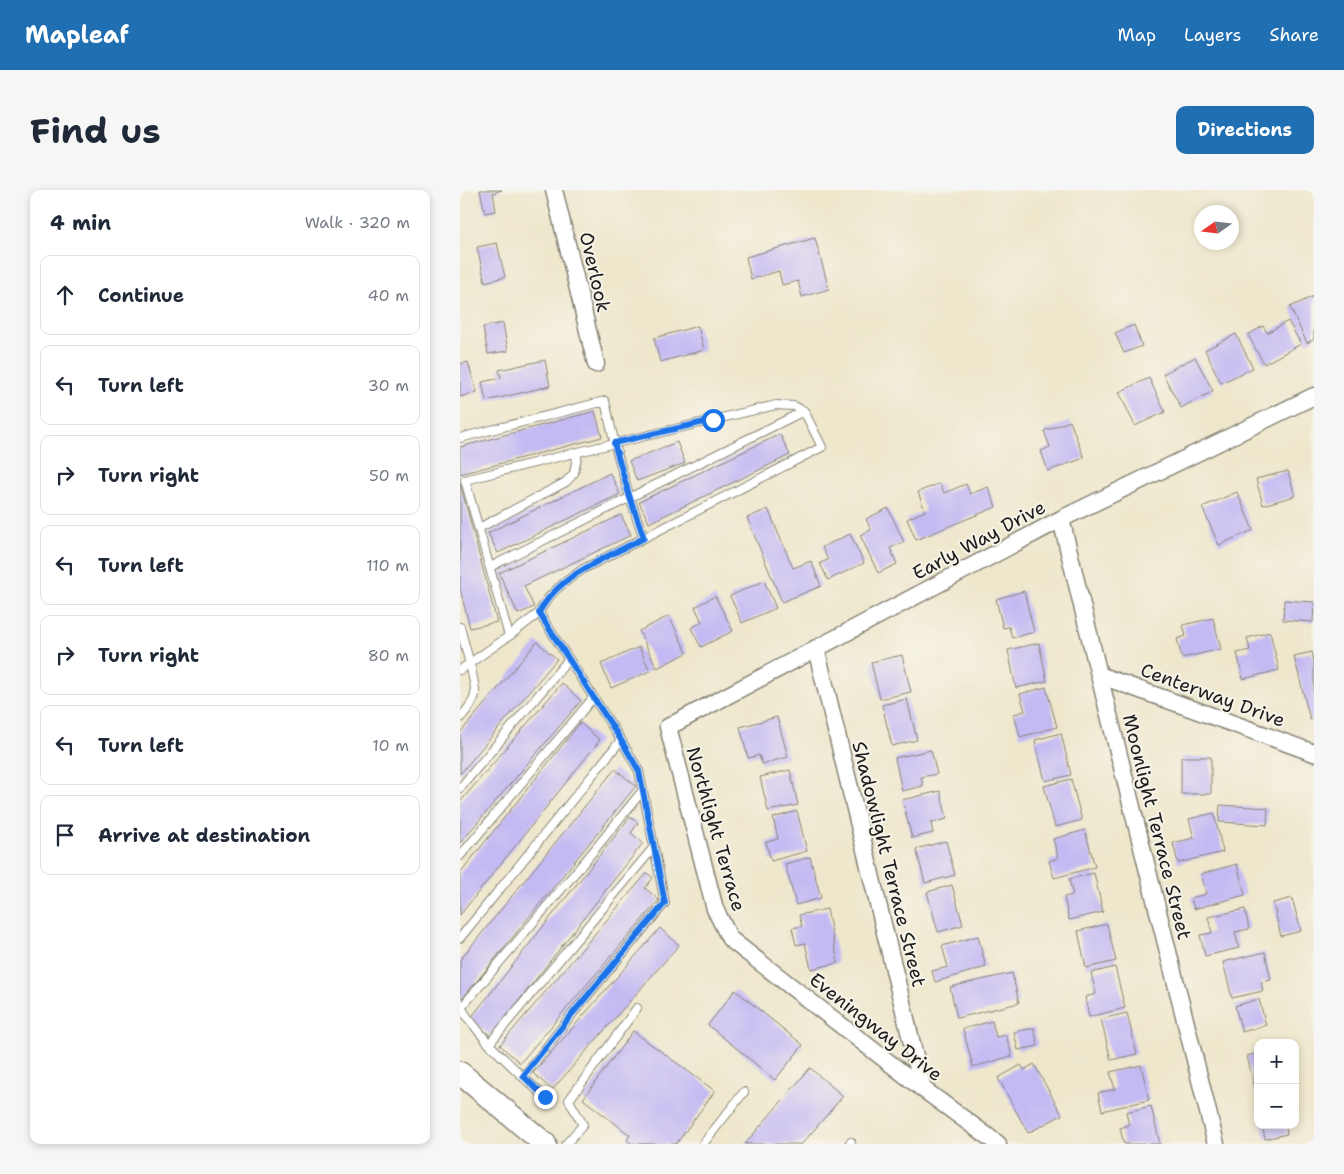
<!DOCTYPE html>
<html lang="en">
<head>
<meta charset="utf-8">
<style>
  body { margin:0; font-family:"Shantell Sans",sans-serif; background:#f6f6f7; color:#1f2937 }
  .controls { position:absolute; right:15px; bottom:15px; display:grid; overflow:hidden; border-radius:10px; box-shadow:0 2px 8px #0003 }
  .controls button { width:45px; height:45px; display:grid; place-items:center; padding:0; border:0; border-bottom:1px solid #e0e1e3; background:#fff; color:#1f2937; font:25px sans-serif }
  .compass { position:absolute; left:734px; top:15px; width:45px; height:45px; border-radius:50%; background:#fff; box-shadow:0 2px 8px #0003; rotate:256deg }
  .stop { position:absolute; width:15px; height:15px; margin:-11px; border:4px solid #1a73e8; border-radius:50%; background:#fff }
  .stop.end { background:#1a73e8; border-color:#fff; box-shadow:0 1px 5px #0008 }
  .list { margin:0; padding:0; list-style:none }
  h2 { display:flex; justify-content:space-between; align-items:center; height:65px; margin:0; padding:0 20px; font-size:21px }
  h2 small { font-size:16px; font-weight:400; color:#747a83 }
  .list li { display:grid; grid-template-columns:32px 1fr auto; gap:15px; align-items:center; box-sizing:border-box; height:80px; margin:0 10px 10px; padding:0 10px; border:1px solid #e0e1e3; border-radius:10px }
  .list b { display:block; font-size:19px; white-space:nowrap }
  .list em { font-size:16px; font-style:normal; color:#747a83 }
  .icon { flex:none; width:28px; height:28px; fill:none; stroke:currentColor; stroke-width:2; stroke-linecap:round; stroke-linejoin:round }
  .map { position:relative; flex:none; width:854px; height:954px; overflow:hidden; border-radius:10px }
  header { display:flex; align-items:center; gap:30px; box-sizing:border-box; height:70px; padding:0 25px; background:#1f6fb2; color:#fff }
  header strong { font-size:24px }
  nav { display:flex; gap:28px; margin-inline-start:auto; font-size:18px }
  .intro { display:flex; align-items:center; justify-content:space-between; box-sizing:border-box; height:120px; padding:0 30px }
  h1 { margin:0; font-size:35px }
  .button { padding:12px 22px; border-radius:10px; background:#1f6fb2; color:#fff; font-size:18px; font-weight:700 }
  main { display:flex; gap:30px; padding:0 30px }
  aside { flex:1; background:#fff; border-radius:10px; box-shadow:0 2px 8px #0003 }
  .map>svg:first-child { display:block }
</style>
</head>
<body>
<header>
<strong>Mapleaf</strong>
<nav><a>Map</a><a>Layers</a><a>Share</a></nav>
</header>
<div class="intro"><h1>Find us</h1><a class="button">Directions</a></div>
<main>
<aside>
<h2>4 min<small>Walk · 320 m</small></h2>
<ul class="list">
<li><svg class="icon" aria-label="ahead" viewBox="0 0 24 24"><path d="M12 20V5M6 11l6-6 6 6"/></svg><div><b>Continue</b></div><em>40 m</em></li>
<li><svg class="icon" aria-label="left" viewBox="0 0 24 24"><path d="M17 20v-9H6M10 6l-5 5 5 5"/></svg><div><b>Turn left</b></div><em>30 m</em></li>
<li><svg class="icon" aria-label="right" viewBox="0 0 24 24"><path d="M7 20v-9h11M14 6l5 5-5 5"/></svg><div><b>Turn right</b></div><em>50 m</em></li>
<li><svg class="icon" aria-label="left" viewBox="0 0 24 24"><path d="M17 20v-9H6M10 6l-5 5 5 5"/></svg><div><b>Turn left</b></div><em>110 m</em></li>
<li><svg class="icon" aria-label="right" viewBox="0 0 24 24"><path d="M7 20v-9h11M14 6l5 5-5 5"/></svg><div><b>Turn right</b></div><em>80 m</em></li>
<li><svg class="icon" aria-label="left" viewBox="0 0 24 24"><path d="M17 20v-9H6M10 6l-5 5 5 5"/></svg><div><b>Turn left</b></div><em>10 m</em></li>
<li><svg class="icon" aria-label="arrive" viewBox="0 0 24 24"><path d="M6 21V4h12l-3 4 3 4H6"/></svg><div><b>Arrive at destination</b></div></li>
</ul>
</aside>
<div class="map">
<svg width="854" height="954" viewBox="0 0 854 954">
  <rect width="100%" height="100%" fill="#f7f3e8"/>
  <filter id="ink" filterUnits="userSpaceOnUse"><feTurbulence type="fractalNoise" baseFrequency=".02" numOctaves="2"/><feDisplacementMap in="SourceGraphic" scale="10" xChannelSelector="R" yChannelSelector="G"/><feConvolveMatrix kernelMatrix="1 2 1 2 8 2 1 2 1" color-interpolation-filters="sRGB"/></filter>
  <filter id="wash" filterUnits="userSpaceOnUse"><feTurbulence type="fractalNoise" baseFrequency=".0096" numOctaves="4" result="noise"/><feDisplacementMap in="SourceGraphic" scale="20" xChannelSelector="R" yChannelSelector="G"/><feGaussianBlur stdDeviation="1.12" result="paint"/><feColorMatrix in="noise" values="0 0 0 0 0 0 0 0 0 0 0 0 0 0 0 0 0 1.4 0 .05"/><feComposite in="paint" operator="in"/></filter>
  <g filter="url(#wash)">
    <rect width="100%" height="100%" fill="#eee7cc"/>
    <g id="blocks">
      <path fill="#c4baf3" d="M 20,0 L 42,0 L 33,3 L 36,21 L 25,23 Z
        M 355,48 L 369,99 L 342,107 L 338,91 L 322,95 L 319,81 L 291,89 L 286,67 Z
        M 37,53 L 45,87 L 25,92 L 17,57 Z
        M 854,106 L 854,149 L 847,153 L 830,117 Z
        M 828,131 L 841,154 L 804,174 L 788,145 L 803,136 L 807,143 Z
        M 43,133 L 48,161 L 28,164 L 23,137 Z
        M 674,135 L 682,156 L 664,163 L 655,143 Z
        M 238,136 L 244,160 L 200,172 L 194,148 Z
        M 776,144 L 793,178 L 761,193 L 745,160 Z
        M 735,167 L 753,201 L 721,218 L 703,184 Z
        M 85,170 L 90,196 L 26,211 L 22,192 L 41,188 L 39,180 Z
        M 8,172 L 17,202 L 0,207 L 0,174 Z
        M 689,188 L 705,222 L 675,236 L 659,202 Z
        M 135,221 L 142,247 L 0,284 L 0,257 Z
        M 610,231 L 624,268 L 588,281 L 581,261 L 590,257 L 584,241 Z
        M 320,244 L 330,265 L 189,333 L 179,312 Z
        M 217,252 L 225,273 L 177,291 L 169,271 Z
        M 828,281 L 835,306 L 803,315 L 796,289 Z
        M 150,283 L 160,304 L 38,363 L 28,343 Z
        M 0,293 L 37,432 L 10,438 L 0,399 Z
        M 480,293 L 484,303 L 506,294 L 510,304 L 528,297 L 536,317 L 456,350 L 447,329 L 465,321 L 458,302 Z
        M 777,302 L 793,340 L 759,355 L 742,317 Z
        M 428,318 L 444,352 L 430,358 L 437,374 L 418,383 L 400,345 L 411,340 L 406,329 Z
        M 308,319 L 333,378 L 351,371 L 361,396 L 322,412 L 287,328 Z
        M 161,325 L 171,345 L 64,396 L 74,417 L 58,424 L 39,383 Z
        M 390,344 L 404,373 L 368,390 L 360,373 L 368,370 L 362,357 Z
        M 304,391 L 316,418 L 282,433 L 270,406 Z
        M 564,401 L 574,442 L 552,448 L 549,437 L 543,438 L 536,409 Z
        M 255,406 L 273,441 L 241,457 L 231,438 L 242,432 L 235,417 Z
        M 824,410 L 854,412 L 853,432 L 823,430 Z
        M 209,426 L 227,463 L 197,478 L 179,441 Z
        M 753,428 L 761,459 L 722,468 L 717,449 L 726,446 L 723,435 Z
        M 810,442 L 819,480 L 783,489 L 777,463 L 790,460 L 787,448 Z
        M 77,452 L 97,469 L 0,584 L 0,543 Z
        M 579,453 L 587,491 L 556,498 L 548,460 Z
        M 179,457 L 190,481 L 151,498 L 141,474 Z
        M 852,462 L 854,471 L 854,529 L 850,530 L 834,466 Z
        M 442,465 L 451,502 L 420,509 L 411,472 Z
        M 102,493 L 121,511 L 0,653 L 0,612 Z
        M 586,497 L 597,537 L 560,547 L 554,524 L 565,521 L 560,504 Z
        M 447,509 L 457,550 L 432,556 L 422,515 Z
        M 317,527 L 328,567 L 302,574 L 299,565 L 288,568 L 280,537 Z
        M 120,533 L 140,550 L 0,725 L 0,683 Z
        M 601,543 L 611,585 L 585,591 L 575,550 Z
        M 471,560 L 477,584 L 461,587 L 463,596 L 442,601 L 435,568 Z
        M 721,567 L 751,567 L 751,604 L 721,604 Z
        M 155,579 L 176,596 L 3,808 L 0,806 L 0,770 Z
        M 330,580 L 338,615 L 308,621 L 300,587 Z
        M 611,589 L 622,630 L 595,637 L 584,596 Z
        M 480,601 L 487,629 L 471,633 L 473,643 L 452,648 L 442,610 Z
        M 760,615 L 808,618 L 807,635 L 759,632 Z
        M 337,621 L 347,661 L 311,671 L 306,652 L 318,649 L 313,628 Z
        M 754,623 L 763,662 L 718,673 L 713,653 L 734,648 L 729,629 Z
        M 170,627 L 178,633 L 171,643 L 183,653 L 31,846 L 10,829 Z
        M 625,640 L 635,677 L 594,688 L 589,671 L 598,668 L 593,649 Z
        M 486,651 L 495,685 L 465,693 L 456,659 Z
        M 350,667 L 361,708 L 336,715 L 325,674 Z
        M 777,674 L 785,705 L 734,719 L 731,708 L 746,704 L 741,684 Z
        M 187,683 L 193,688 L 185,698 L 199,710 L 60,873 L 40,855 Z
        M 634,683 L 643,722 L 609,730 L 604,707 L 613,705 L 609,689 Z
        M 492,695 L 503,735 L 478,742 L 467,702 Z
        M 832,708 L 841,741 L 821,746 L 813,713 Z
        M 367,719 L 378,773 L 351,779 L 345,753 L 336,755 L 332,738 L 342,736 L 339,725 Z
        M 785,719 L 789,739 L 775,742 L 779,758 L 745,766 L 740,745 L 752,743 L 748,727 Z
        M 647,734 L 656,771 L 626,778 L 618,741 Z
        M 200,738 L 219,755 L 92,900 L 73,883 Z
        M 518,746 L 526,777 L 475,792 L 472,781 L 488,777 L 482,756 Z
        M 805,762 L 811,790 L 801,792 L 803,801 L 772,808 L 763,772 Z
        M 655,777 L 665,818 L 629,827 L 625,807 L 636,804 L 631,783 Z
        M 552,783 L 559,813 L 497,828 L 490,797 Z
        M 275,800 L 343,855 L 315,890 L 248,835 Z
        M 799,809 L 806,835 L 782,842 L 775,816 Z
        M 667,823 L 677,864 L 651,870 L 641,829 Z
        M 532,831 L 536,847 L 546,845 L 552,866 L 513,877 L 503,839 Z
        M 574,838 L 578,856 L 558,860 L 554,842 Z
        M 173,841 L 255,901 L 216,954 L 172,954 L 167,950 L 170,945 L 123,909 Z
        M 798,863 L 798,898 L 795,899 L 787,866 Z
        M 574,874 L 602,925 L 568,943 L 538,888 L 561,875 L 564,880 Z
        M 681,875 L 689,910 L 642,921 L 638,903 L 655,899 L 650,882 Z
        M 350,878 L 383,906 L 342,954 L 285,954 Z
        M 691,916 L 700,954 L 664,954 L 660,938 L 669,935 L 666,922 Z
        M 802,935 L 832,935 L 832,936 L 826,937 L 827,944 L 805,949 Z"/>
    </g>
  </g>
  <g filter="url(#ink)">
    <use href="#blocks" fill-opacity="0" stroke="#858274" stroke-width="1"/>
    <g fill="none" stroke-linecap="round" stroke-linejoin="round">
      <g stroke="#858274" stroke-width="10">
        <path id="lane" d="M 0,248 L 145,211 C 155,259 167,303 184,348
          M 19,338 L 106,292 L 114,283 L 118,262
          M 30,377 L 344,221
          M 0,437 C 3,449 17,495 15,505 C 13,514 6,521 0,528
          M 49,446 L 5,290 L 118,262 L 316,215 L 334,216 L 344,221 L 362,257 L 123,379 C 104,393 89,402 79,423
          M 0,480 L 49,446 L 79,423 L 161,550 L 179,581 L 205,713 L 113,823 L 63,887 L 29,854 L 8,828 L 0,816
          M 0,598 L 109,469
          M 0,666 L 133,508
          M 0,748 L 161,550
          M 1,818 L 131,664 L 183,600
          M 29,854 L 194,657
          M 63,887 L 85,907
          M 106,954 L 123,935 L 109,910 L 177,818
          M 243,954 L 284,902
          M 389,954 L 391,952"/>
      </g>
      <g stroke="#858274" stroke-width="19">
        <path id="street" d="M 94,0 L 136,174
          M 601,329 L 639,485 L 756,954
          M 356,458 L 463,899
          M 639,485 L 854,563
          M 538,954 L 463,899 L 270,749 L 255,719 L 208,537 L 601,329 L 854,206"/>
      </g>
      <g stroke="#858274" stroke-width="25">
        <path id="secondary" d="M 0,883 L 85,954"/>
      </g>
      <use href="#lane" stroke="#fff" stroke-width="8"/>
      <use href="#street" stroke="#fff" stroke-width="16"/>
      <use href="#secondary" stroke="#fff" stroke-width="22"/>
    </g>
  </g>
  <g fill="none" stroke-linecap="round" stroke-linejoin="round" filter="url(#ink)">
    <path stroke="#1a73e8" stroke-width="6" d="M 85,907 L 63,886 L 113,823 L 205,713 L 179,581 L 161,550 L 79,423 C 97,385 148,367 184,348 L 170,308 L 154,253 L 253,230"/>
  </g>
  <g text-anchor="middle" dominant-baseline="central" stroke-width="4" stroke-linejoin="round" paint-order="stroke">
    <g font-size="19" fill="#1c1c1c" stroke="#f7f3e8">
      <text transform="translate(135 82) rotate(77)">Overlook</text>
      <text transform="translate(519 350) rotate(-28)">Early Way Drive</text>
      <text transform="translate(753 505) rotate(20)">Centerway Drive</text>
      <text transform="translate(697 637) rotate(76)">Moonlight Terrace Street</text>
      <text transform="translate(256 639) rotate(74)">Northlight Terrace</text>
      <text transform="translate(429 674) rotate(76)">Shadowlight Terrace Street</text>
      <text transform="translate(416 837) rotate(38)">Eveningway Drive</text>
    </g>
  </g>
</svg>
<div class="controls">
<button>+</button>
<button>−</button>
</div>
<svg class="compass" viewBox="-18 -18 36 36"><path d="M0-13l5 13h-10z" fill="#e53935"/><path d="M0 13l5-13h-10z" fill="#747a83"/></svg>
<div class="stop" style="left:253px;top:230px"></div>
<div class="stop end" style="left:85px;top:907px"></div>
</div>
</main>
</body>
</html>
